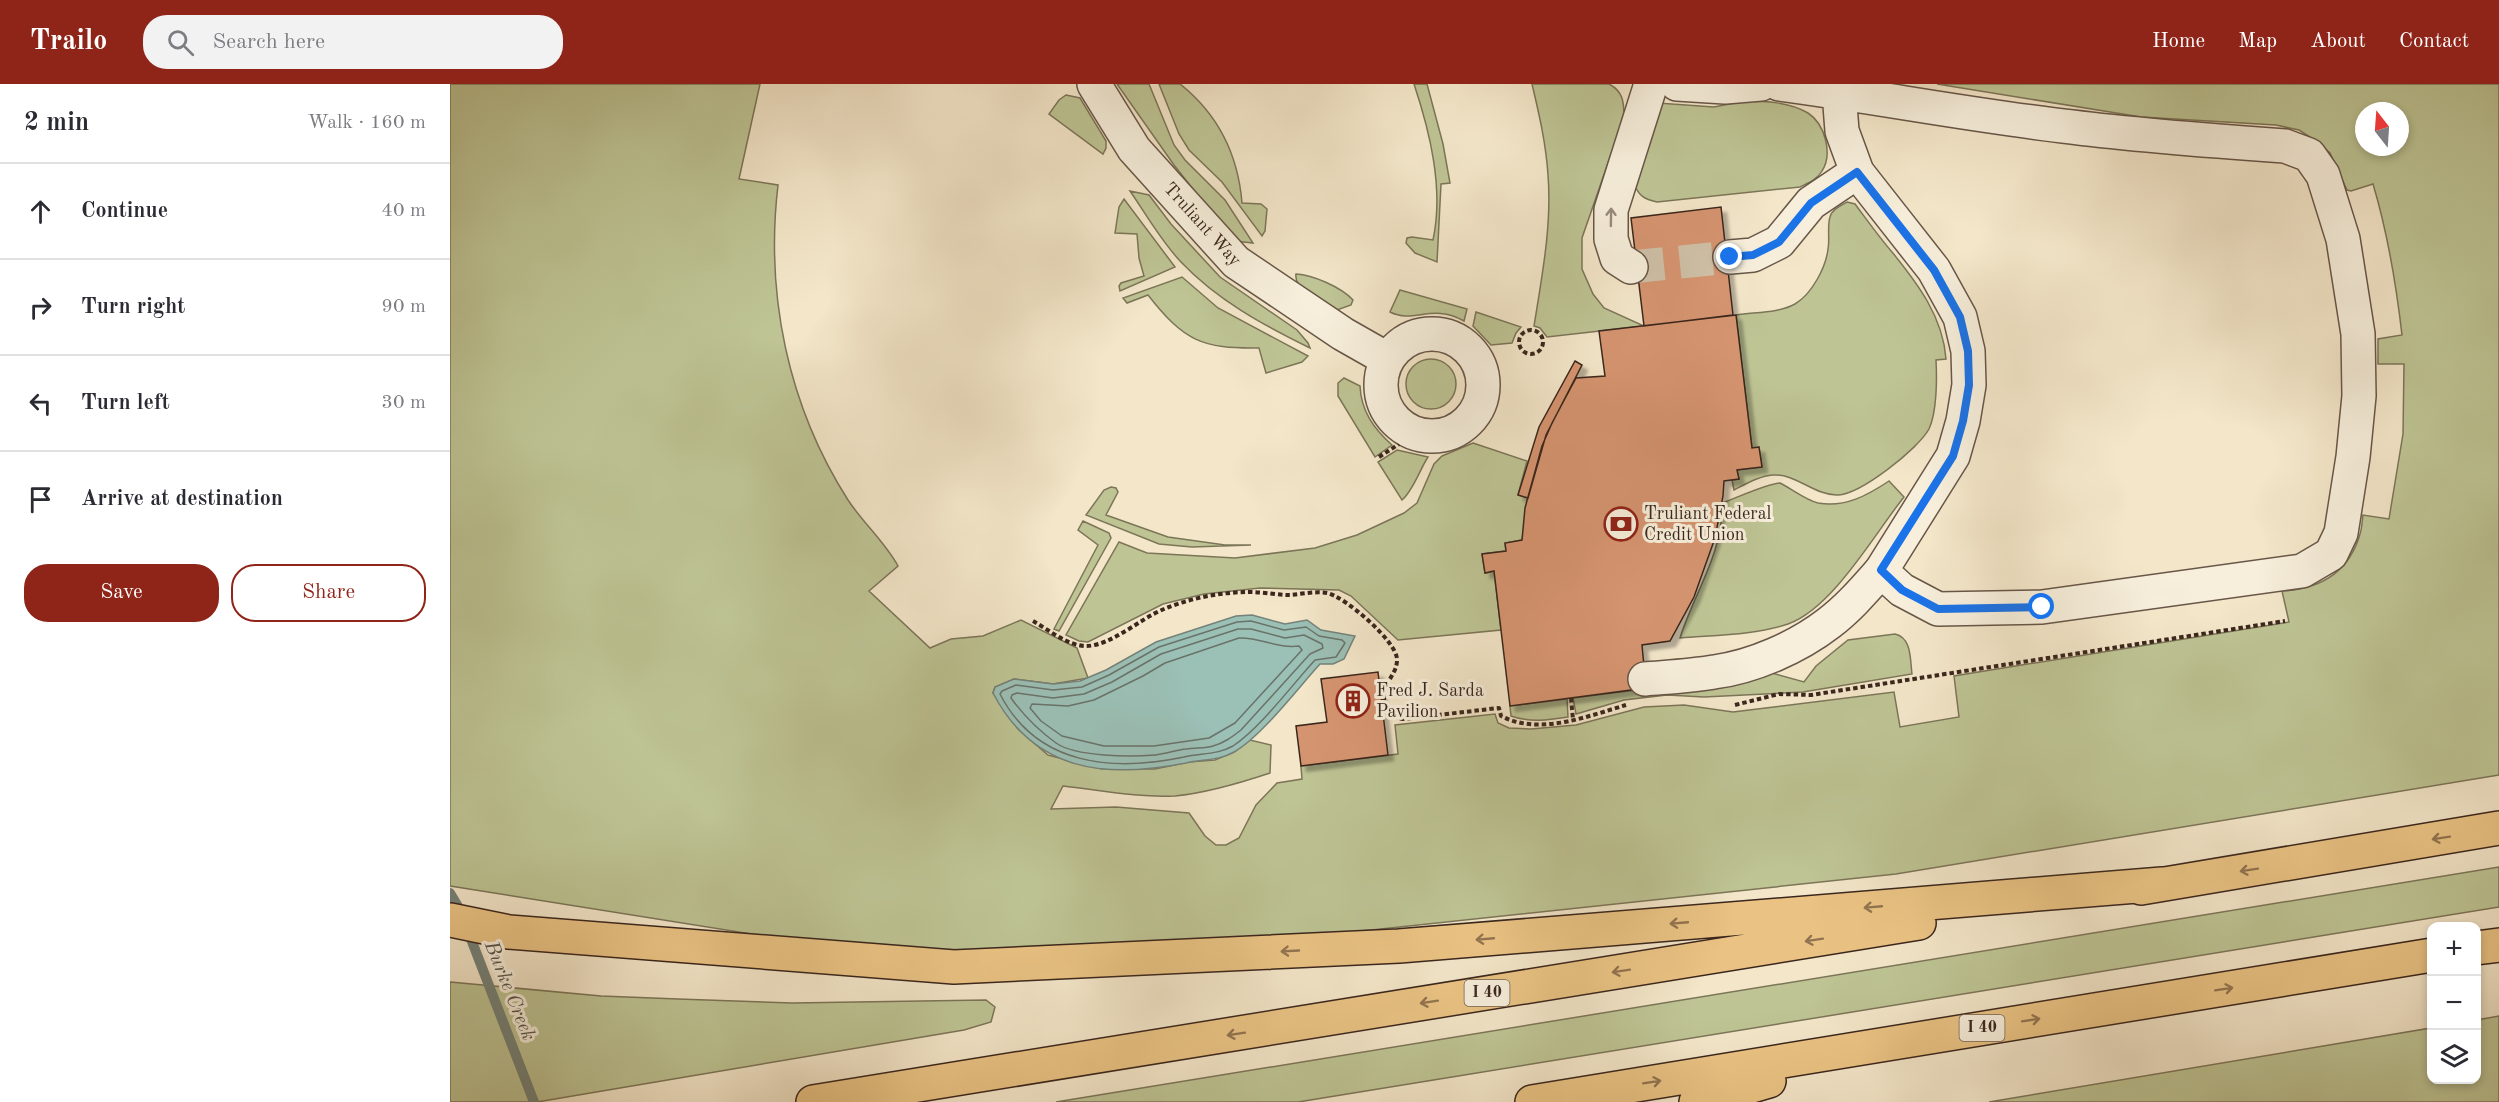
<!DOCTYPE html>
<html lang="en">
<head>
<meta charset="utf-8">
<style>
  body { margin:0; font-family:"Old Standard TT",serif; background:#f2f2f3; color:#2b2b33 }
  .controls { position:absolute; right:18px; bottom:18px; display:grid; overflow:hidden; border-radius:12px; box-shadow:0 3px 9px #0003 }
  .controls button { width:54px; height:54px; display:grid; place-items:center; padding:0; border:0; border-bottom:2px solid #e1e1e2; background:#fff; color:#2b2b33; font:30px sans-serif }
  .compass { position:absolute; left:1905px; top:18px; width:54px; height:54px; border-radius:50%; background:#fff; box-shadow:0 3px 9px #0003; rotate:343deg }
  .stop { position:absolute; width:18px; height:18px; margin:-14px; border:4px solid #1a73e8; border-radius:50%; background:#fff }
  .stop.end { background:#1a73e8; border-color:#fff; box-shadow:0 2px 6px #0008 }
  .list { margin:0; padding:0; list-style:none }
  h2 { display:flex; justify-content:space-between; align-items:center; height:78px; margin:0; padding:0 24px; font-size:26px }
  h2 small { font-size:20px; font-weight:400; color:#7c7c81 }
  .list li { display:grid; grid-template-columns:39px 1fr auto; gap:18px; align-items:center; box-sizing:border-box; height:96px; padding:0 24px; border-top:2px solid #e1e1e2 }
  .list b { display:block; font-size:22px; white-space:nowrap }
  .list em { font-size:20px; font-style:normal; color:#7c7c81 }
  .actions { display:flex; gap:12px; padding:18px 24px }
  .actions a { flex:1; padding:14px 0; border:2px solid #8f2418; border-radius:24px; text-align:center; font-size:21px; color:#8f2418 }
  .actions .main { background:#8f2418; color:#fff }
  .icon { flex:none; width:33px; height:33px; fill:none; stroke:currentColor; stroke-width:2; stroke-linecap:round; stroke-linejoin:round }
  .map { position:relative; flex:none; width:2049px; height:1018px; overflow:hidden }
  header { display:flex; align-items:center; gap:36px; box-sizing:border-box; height:84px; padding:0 30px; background:#8f2418; color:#fff }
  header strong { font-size:28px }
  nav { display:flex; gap:33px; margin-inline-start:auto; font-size:21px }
  .search { width:420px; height:54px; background:#f2f2f3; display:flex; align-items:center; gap:15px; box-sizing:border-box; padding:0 21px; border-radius:24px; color:#7c7c81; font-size:22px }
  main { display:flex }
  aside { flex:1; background:#fff }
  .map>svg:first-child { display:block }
</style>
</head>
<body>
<header>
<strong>Trailo</strong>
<div class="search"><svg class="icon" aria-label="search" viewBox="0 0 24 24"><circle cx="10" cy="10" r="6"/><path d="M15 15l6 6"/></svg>Search here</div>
<nav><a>Home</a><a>Map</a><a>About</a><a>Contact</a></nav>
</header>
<main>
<aside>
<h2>2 min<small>Walk · 160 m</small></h2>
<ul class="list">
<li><svg class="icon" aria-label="ahead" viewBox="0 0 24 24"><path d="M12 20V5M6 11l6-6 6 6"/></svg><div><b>Continue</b></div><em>40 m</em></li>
<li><svg class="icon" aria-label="right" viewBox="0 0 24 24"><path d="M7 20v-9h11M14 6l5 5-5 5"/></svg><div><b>Turn right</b></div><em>90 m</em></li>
<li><svg class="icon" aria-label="left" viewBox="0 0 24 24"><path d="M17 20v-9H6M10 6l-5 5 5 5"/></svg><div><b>Turn left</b></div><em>30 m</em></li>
<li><svg class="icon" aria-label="arrive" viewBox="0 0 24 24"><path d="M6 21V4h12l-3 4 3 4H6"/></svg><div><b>Arrive at destination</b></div></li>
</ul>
<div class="actions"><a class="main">Save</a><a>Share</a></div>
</aside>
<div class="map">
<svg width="2049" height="1018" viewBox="0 0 2049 1018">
  <defs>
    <filter id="shadow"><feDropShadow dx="5.5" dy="5.5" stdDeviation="1.5" flood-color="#0004"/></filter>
  </defs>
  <rect width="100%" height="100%" fill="#f3e6c9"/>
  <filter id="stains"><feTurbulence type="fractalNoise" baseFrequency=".00333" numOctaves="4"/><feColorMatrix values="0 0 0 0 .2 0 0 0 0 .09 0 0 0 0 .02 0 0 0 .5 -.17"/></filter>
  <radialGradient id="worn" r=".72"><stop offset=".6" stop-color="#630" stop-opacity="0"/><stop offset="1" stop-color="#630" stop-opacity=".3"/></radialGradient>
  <path fill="#bec494" stroke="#7c7558" stroke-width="1.5" fill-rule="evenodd" d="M 0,0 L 310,0 L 289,95 L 328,101 C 315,211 338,322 398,416 C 413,439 435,458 448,482 L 419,507 L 480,564 L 501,555 L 533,552 L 571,536 L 627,564 L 638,594 L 603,600 L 564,595 L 545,603 L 543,609 L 568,645 L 598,671 L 652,685 L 705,685 L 738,678 L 765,676 L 784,668 L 800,656 L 821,661 L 820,689 C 790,699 757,709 725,712 C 688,714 649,706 613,702 L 601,725 L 666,723 L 739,729 L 755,752 L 766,761 L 776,761 L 789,754 L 806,721 L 827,699 L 852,695 L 851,682 L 948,670 L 945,641 L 1045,630 L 1048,639 L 1059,644 L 1081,645 L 1126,641 L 1194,623 L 1234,621 L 1283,628 L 1444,608 L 1450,643 L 1509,633 L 1504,592 L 1839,538 L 1832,507 C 1870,505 1899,488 1910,450 C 1912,444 1912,437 1913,431 L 1939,435 L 1953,350 L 1954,280 L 1928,280 L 1928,255 L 1952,251 C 1946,199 1938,150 1923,100 L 1901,107 L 1897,106 L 1880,69 L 1868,58 L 1849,46 L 1826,41 L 1691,33 L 1487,0 L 2049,0 L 2049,691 L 1446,790 L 837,855 L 546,868 L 408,867 L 0,802 ZM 1914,27 L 1950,27 L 1950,63 L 1914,63 Z
    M 667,0 L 699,0 L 724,61 L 735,76 L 775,116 L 803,159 L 785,157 L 776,147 L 724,81 Z
    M 709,0 L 730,0 C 769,31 788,70 792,119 L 811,120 L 817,125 L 815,147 L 812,152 L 772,98 L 739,66 L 729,50 Z
    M 964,0 L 977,0 L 993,60 L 1000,99 L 991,100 L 987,178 L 965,169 L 956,159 L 957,154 L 962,153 L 983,156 C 994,105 980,48 964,0 Z
    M 1082,0 L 1159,0 C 1173,7 1174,18 1174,33 L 1132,154 L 1132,185 L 1143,210 L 1154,224 L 1194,242 L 1097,253 L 1090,244 L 1084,242 C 1092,192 1102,141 1098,91 C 1096,59 1089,30 1082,0 Z
    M 616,11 L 630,14 L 656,57 L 656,64 L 653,70 L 599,30 L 609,16 Z
    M 1295,17 C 1316,17 1339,18 1358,29 C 1375,40 1383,70 1372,87 C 1367,96 1358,99 1350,103 L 1207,118 C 1194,115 1189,112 1184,100 L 1208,19 L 1264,23 Z
    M 680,107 L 699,111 L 721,140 L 770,193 L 847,246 L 858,259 L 860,264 C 813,241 767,216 731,178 C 711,157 696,130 680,107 Z
    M 674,115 L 725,183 L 670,207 L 669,202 L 671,199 L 694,192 L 689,174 L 687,150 L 665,149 L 669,123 Z
    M 1397,118 L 1405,120 C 1417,136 1429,153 1442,168 C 1468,200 1493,233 1496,275 L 1486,276 C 1487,294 1487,328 1479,345 C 1468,365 1411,410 1388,411 C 1365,412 1345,389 1323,391 C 1309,392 1296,400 1284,406 L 1282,396 L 1289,395 L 1287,386 L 1312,382 L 1309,363 L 1302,364 L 1286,231 C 1305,228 1329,229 1345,220 C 1362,210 1376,183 1378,165 C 1380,155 1377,142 1380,133 C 1382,125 1391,122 1397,118 Z
    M 846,190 C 863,191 891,203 903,216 L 901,221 L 887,226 C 875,219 843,206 846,190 Z
    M 732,193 L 768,224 L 858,272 L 852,278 L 816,289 L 809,264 C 752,265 734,257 698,211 L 677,219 L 673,214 Z
    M 950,206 L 1017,225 L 1014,237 C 982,219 964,240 940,228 Z
    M 1026,228 L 1071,243 L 1066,249 L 1062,259 L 1041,261 L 1023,242 Z
    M956 300a25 25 0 1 1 50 0a25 25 0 1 1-50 0Z
    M 894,294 L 910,302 C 911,327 924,345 942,361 L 925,373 L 888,312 L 888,299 Z
    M 1023,359 L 1077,377 L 1068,411 L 1078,414 L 1072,456 L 1055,459 L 1056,467 L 1032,470 L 1035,489 L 1044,487 L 1051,546 L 948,556 L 901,512 L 889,506 L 810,504 L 754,510 L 713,520 L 638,558 L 629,557 L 616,551 L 669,458 L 697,469 L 785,474 L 865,464 L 907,451 L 954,429 L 967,419 L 984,380 L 992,372 Z
    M 947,366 L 978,373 C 970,385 963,407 952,416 L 928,378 Z
    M 1439,397 L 1454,413 C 1425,449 1383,524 1338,540 C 1305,551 1265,551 1230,554 C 1244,509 1274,468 1272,419 C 1286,414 1319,399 1330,399 C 1342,405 1356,416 1368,419 C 1395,424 1418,411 1439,397 Z
    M 661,403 L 666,404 L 668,408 L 656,431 L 718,453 L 775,461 L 801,461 L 742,463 L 709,460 L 636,431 L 654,406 Z
    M 633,437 L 659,449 L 661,454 L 609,547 L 604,545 L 648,461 L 628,446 Z
    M 1445,550 C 1462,554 1460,575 1462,590 L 1353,608 L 1254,613 L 1217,611 L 1174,616 L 1126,630 L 1123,614 L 1322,589 L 1354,598 L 1366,582 L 1398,556 Z
    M 1117,615 L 1118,633 C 1099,636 1080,639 1061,632 L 1060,622 Z
    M 2049,783 L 2049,823 L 848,1018 L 606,1018 Z
    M 0,898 L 151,912 L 228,915 L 342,919 L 536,916 L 545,923 L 541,938 L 514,946 L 87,1018 L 0,1018 Z
    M 2049,932 L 2049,1018 L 1539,1018 L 1981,944 L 1982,996 L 2026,996 L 2027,936 Z"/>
  <path fill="#9bc0b6" stroke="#748279" stroke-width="1.5" d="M 802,531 L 835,540 L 857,536 L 871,546 L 905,552 L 894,575 L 883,580 L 870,580 C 848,604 811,653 784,668 C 768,677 753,675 736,679 C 656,695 584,688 543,609 L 545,603 L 564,595 L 603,600 L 630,597 L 656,586 L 706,558 L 786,532 Z"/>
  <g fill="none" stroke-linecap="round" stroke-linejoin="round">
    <path stroke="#6a736a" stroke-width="1.5" d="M 801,537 L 834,546 L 856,543 L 869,552 L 892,556 L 895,559 L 886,573 L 865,576 C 842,601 811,643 783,662 C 767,671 751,669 734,673 C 663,688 587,682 550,610 L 552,607 L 566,601 L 603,606 L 632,603 L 659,591 L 709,563 L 787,538 Z
      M 788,545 L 801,545 L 835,554 L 854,551 L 872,560 L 873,564 L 860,570 L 791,646 C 782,653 774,659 763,662 C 755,665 745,663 736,665 C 726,666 716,670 705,671 C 681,673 626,673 606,659 C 588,646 574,632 561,614 L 562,611 L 567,609 L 603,614 L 634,610 L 662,598 L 711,570 Z
      M 789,554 C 810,553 828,565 849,562 L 852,566 L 785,639 L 759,654 L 704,662 L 654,662 L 612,652 L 591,637 L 580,624 L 582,620 L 618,622 L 644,616 L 693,592 L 715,579 Z"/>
    <path stroke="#748279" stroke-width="10" d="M 0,809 L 9,824 L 84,1018"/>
  </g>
  <path fill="#d5946f" stroke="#3a261d" stroke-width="1.5" filter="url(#shadow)" d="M 1271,123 L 1283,231 L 1194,242 L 1181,134 Z
    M 1286,231 L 1302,364 L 1309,363 L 1312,383 L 1287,386 L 1289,395 L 1274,397 L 1273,412 L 1265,454 L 1244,513 L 1220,557 L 1192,561 L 1196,604 L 1060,622 L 1044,487 L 1035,489 L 1032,470 L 1056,467 L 1055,459 L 1072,456 L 1075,424 L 1092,362 L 1102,339 L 1126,294 L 1155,292 L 1149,247 Z
    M 1125,277 L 1132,281 L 1096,351 L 1078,414 L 1068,411 L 1089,343 Z
    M 928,588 L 938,671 L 851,682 L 846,642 L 877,638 L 871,595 Z"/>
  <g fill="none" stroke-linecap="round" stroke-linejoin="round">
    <path stroke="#cec0a7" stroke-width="33" stroke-dasharray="33 16" stroke-linecap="butt" d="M 1181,183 L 1280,173"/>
    <g stroke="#685648" stroke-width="36">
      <g id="minor">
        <path id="s1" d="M 644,0 L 684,65 L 786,178 L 893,250 L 937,275"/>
        <path d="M 1227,0 L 1275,3 L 1311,0"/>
        <path d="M 1329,0 C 1427,13 1524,32 1622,43 C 1693,52 1764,57 1835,62 L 1859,71 L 1873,91 L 1893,155 L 1908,250 L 1909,312 L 1903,373 L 1891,449 L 1881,470 L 1852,487 L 1592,523 L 1488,525 L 1452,506 L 1431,487 L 1503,372 L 1513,337 L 1519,301 L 1518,267 L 1510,233 L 1484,186 L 1407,88 L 1392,47 L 1389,8"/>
        <path d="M 1280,173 L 1303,171 L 1329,158 L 1361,119 L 1407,88"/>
        <path d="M 1181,183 L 1167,174 L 1161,155 L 1161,126 L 1201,0"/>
        <circle cx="982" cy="301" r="51"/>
        <path d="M 1195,595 C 1218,593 1241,592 1264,588 C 1303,583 1348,563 1379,539 C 1399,524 1415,505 1431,487"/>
      </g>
    </g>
    <g stroke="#3a261d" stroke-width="36">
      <path id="highway" d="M 1691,804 L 2049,744
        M 0,836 L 59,848 L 504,883 L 949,862 L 1712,800
        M 2026,864 L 2049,861
        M 363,1018 L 1469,839
        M 1082,1018 L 1982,871
        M 1246,1018 L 1319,997"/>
    </g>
    <path stroke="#3a261d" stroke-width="4" stroke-dasharray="4.5 3" stroke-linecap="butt" d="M1069 258a12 12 0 1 1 24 0a12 12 0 1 1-24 0Z
      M 929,373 L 949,360
      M 583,537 C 599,546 618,562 636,562 C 661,562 691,534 714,525 C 740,514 772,508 799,508 C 813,508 827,511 840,511 C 852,510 865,507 877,509 C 894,512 948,558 947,576 C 947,588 938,595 935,605 C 931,620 939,633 953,635 L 1049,624 L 1051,632 C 1090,652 1138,632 1176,621
      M 1121,614 L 1123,636
      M 1285,621 L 1329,610 L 1361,611 L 1835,537"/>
    <use href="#minor" stroke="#f7efdc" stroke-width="33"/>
    <use href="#highway" stroke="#eac384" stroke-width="33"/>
  </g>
  <defs><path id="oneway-shaft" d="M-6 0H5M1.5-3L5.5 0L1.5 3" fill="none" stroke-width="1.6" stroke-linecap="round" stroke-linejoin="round" transform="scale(1.5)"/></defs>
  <use stroke="#988a7c" href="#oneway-shaft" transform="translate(1161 133) rotate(-89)"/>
  <g stroke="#927450">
    <use href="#oneway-shaft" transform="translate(1991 754) rotate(171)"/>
    <use href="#oneway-shaft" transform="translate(1799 786) rotate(171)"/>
    <use href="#oneway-shaft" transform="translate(1423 823) rotate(175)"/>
    <use href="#oneway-shaft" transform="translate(1229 839) rotate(175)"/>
    <use href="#oneway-shaft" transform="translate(1035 855) rotate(175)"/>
    <use href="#oneway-shaft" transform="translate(1364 856) rotate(171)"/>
    <use href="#oneway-shaft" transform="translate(840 867) rotate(177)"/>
    <use href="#oneway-shaft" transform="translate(1171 887) rotate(171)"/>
    <use href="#oneway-shaft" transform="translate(1774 905) rotate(-9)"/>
    <use href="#oneway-shaft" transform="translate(979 918) rotate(171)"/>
    <use href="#oneway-shaft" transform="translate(1581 936) rotate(-9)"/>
    <use href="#oneway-shaft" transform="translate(786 950) rotate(171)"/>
    <use href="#oneway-shaft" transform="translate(1202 998) rotate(-9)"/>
  </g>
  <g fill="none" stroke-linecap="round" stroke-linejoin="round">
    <path stroke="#1a73e8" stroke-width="8" d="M 1280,173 L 1303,171 L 1329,158 L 1361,119 L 1407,88 L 1484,186 L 1510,233 L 1518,267 L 1519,301 L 1513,337 L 1503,372 L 1431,486 L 1452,506 L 1488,525 L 1592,523"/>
  </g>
  <defs>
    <g id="bank-ring" transform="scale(1.725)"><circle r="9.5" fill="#f7efdc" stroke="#8f2418" stroke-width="1.5"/><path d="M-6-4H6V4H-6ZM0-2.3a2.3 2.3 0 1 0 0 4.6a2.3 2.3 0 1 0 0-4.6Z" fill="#8f2418"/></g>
    <g id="building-ring" transform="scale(1.725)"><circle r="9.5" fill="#f7efdc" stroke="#8f2418" stroke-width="1.5"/><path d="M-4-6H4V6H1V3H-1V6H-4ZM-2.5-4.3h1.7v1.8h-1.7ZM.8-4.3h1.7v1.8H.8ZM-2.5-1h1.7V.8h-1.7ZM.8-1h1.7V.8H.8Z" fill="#8f2418"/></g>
  </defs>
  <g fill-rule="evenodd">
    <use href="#bank-ring" x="1171" y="440"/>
    <use href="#building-ring" x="903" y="617"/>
  </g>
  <g text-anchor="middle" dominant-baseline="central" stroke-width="6" stroke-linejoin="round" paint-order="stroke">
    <g fill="#f7efdc" stroke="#736256" stroke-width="1.5">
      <rect x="1014.5" y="896" width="45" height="26" rx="4.5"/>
      <rect x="1509.5" y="931" width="45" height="26" rx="4.5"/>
    </g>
    <g font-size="16" font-weight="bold" fill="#3a261d">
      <text x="1037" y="909">I 40</text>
      <text x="1532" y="944">I 40</text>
    </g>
    <g font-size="18" fill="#3a261d" stroke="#f7efdc">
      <text stroke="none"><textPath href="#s1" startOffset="178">Truliant Way</textPath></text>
    </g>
    <g font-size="18" fill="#3a261d" stroke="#f7efdc" text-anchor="start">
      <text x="1194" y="430">Truliant Federal<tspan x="1194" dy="21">Credit Union</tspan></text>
      <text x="926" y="607">Fred J. Sarda<tspan x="926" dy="21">Pavilion</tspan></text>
    </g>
    <g font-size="20" font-style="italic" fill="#57544b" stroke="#f7efdc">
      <text transform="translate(59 907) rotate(68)">Burke Creek</text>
    </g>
  </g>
  <rect width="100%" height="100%" filter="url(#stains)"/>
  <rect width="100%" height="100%" fill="url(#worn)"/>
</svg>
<div class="controls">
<button>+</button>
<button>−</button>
<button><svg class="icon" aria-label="layers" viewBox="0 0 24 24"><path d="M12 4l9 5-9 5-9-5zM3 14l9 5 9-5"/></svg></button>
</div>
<svg class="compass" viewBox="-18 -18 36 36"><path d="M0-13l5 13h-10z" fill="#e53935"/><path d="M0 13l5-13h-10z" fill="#7c7c81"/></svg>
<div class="stop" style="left:1592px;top:523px"></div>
<div class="stop end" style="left:1280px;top:173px"></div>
</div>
</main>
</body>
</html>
